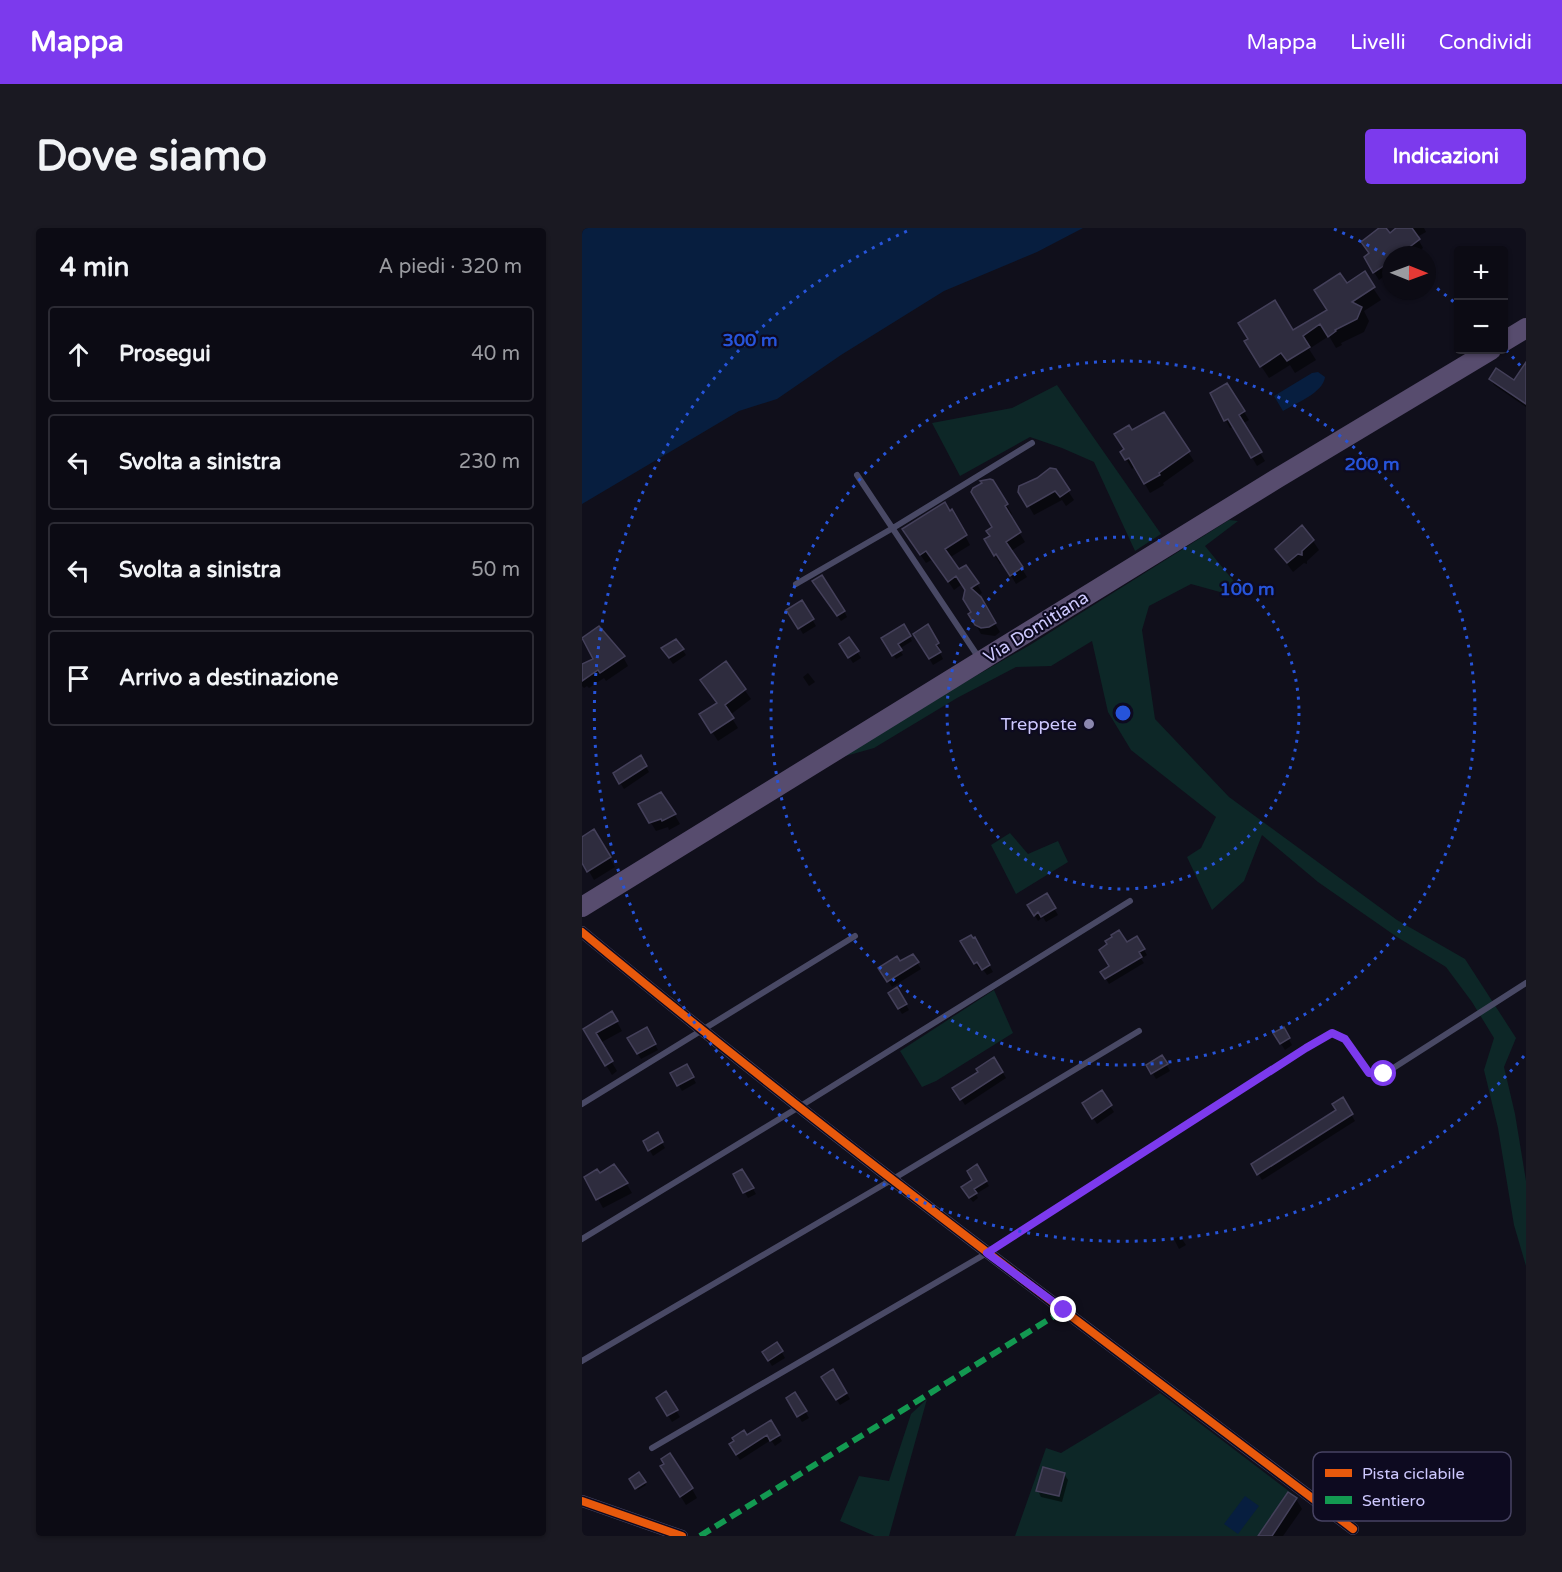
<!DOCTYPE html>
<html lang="it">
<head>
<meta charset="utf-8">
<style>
  body { margin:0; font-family:"Varela Round",sans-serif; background:#1a1922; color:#f1f3f6 }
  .controls { position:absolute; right:18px; top:18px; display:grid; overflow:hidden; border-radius:6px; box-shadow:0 2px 4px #0004 }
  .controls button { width:54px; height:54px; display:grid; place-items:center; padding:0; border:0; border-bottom:2px solid #2c2b34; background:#0c0b14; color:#f1f3f6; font:30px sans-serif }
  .compass { position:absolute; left:800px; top:18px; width:54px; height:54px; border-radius:50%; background:#0c0b14; box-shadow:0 2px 4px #0004; rotate:91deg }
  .stop { position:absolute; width:18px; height:18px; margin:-14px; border:4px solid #7c3aed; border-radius:50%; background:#fff }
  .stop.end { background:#7c3aed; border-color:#fff; box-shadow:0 2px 6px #0008 }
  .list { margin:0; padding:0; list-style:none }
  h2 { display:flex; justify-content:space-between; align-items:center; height:78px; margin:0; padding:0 24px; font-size:26px }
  h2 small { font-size:20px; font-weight:400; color:#9a9ba0 }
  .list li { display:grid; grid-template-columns:39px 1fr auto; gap:18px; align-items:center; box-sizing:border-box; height:96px; margin:0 12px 12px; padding:0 12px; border:2px solid #2c2b34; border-radius:6px }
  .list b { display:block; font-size:22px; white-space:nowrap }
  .list em { font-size:20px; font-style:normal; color:#9a9ba0 }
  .icon { flex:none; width:33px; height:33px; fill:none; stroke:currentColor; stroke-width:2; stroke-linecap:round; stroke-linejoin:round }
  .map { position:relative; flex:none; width:944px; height:1308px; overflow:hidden; border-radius:6px }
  header { display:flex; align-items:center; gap:36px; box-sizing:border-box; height:84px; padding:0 30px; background:#7c3aed; color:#fff }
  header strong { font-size:28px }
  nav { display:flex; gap:33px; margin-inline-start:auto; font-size:21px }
  .intro { display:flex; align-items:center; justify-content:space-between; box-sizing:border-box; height:144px; padding:0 36px }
  h1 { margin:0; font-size:42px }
  .button { padding:15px 27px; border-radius:6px; background:#7c3aed; color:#fff; font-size:21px; font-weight:700 }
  main { display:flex; gap:36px; padding:0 36px }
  aside { flex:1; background:#0c0b14; border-radius:6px; box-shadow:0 2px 4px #0004 }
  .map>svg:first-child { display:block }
</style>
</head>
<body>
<header>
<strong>Mappa</strong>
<nav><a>Mappa</a><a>Livelli</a><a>Condividi</a></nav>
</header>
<div class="intro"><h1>Dove siamo</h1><a class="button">Indicazioni</a></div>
<main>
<aside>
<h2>4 min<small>A piedi · 320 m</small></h2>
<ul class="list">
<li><svg class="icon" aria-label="ahead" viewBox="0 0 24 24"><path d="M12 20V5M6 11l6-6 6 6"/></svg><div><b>Prosegui</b></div><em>40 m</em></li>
<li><svg class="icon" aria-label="left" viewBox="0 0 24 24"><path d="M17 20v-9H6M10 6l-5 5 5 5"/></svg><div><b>Svolta a sinistra</b></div><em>230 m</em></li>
<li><svg class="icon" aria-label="left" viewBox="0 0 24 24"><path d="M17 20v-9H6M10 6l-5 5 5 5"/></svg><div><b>Svolta a sinistra</b></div><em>50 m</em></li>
<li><svg class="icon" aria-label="arrive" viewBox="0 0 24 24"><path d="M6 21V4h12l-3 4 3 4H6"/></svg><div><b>Arrivo a destinazione</b></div></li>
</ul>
</aside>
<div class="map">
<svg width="944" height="1308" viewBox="0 0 944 1308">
  <rect width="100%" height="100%" fill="#100f1b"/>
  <path fill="#0d2727" d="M 475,157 L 579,306 L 553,323 L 512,234 L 480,220 L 448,209 L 378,248 L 350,195 L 430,180 Z
    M 647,292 L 656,293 L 623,318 L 659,362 L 656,369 L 609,356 L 567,378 L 560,402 L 573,491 L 647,569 L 815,692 L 883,731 L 934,810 L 922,839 L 933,886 L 944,953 L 944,1038 L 932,997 L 916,900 L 902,842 L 912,810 L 890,774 L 864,739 L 815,709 L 736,654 L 680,607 L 662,653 L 630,682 L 605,629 L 619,620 L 634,589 L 549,522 L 526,484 L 510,413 L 469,438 L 434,439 L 375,470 L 292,520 L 260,529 L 313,494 L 448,417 Z
    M 428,605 L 446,626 L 476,613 L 486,634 L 434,666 L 409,617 Z
    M 412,762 L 431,805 L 354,853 L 340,859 L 318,823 Z
    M 578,1165 L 716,1270 L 690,1308 L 433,1308 L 464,1220 L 479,1225 Z
    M 345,1171 L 307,1308 L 293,1308 L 258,1293 L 277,1248 L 307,1253 L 329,1186 Z"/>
  <path fill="#071e3f" d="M 0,0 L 501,0 L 455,24 L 362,63 L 259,127 L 195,171 L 157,183 L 0,276 Z
    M 736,144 L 743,149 C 741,165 714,175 701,183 L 692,168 L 730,145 Z
    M 663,1268 L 677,1278 L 656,1306 L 642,1296 Z"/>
  <path fill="#0007" d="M 800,0 L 802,0 L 808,7 L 816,0 L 842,0 L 844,4 L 835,9 L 841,20 L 831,27 L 809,27 L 809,43 L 797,52 L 788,38 Z
    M 764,57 L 791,60 L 799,72 L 782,83 L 787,93 L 782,104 L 759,115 L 760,117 L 754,120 L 747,108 L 727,121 L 734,132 L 713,145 L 708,137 L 687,150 L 671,126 L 747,83 Z
    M 944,145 L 944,179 L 912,157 L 909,151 L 932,154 Z
    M 630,166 L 662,184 L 667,192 L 660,196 L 683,233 L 675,238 L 652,198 L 648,200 Z
    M 550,204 L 606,224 L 612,233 L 581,255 L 582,257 L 568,265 L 553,238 L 550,241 L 540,224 L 543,222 Z
    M 410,253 L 430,286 L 427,288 L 443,314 L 429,323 L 445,349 L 434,356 L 421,334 L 418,336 L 409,321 L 412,300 Z
    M 438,259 L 486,263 L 492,272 L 484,278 L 480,272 L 452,287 L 438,263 Z
    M 370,283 L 388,317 L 367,330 L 377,344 L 384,339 L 395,356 L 400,365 L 396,368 L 418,404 L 413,408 L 399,406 L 388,386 L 391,384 L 385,362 L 380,356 L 372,362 L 351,331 L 344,335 L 327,310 Z
    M 731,313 L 737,322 L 725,333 L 725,336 L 722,335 L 711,344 L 694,321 Z
    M 236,359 L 262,383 L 265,389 L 259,393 Z
    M 220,374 L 234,398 L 221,406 L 207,382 Z
    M 321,398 L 330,413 L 317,421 L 321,427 L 314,431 L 301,410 Z
    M 345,398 L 359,422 L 357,423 L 361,431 L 351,437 L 333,406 Z
    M 267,411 L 279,430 L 271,435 L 259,416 Z
    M 100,421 L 104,427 L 91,436 L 84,426 Z
    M 41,429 L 46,438 L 24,453 L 22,450 L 7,460 L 5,458 L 2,460 L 0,458 L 0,439 Z
    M 143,435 L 169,471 L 148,487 L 156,500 L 136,513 L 125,496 L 136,476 Z
    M 226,445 L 233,454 L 227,458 L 221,449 Z
    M 58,529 L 67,544 L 42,561 L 33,546 Z
    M 58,577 L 87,577 L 98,596 L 87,602 L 86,599 L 74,603 Z
    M 12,603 L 33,639 L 12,652 L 0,631 L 0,611 Z
    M 464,667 L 476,687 L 464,694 L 461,689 L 456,693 L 447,677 Z
    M 555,710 L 565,727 L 559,731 L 562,735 L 527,756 L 520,744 L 529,738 L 544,716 Z
    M 392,711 L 411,744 L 405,747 L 400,740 L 397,741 L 380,714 Z
    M 331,728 L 339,741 L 310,759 L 298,740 L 318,736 Z
    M 315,761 L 327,782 L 320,786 L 308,765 Z
    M 30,785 L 40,803 L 18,815 L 35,843 L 30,847 L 3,802 Z
    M 64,801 L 76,822 L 59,831 L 47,810 Z
    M 701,801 L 710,817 L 703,822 L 693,806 Z
    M 580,829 L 588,843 L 574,851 L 566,837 Z
    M 412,831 L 424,850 L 383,877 L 372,860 L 397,845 Z
    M 104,838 L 114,855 L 100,863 L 90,846 Z
    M 519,864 L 532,884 L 515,896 L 502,875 Z
    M 760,871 L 773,893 L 680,952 L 671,937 L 755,883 Z
    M 75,907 L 83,920 L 71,928 L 63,914 Z
    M 395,938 L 407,958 L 394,966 L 396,970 L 391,974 L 383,964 L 392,952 Z
    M 160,943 L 174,966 L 166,970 L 153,947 Z
    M 17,947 L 40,948 L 50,965 L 21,980 L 4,949 Z
    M 598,1008 L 604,1017 L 597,1021 L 592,1011 Z
    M 195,1116 L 203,1130 L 190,1138 L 182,1124 Z
    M 251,1143 L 268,1171 L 258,1177 L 241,1149 Z
    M 83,1165 L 98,1189 L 90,1194 L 76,1170 Z
    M 213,1166 L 227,1190 L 220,1194 L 206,1171 Z
    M 188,1194 L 200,1213 L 193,1218 L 189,1212 L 158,1232 L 148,1217 Z
    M 57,1246 L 64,1257 L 56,1262 L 49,1252 Z
    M 482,1246 L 486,1252 L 480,1274 L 459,1269 L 456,1263 Z
    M 86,1248 L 110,1261 L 115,1270 L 104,1277 Z
    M 714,1271 L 720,1281 L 701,1308 L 678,1308 Z"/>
  <path fill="#2e2c3e" stroke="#44405a" stroke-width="1.5" d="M 797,0 L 804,0 L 808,5 L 814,0 L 830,0 L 838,11 L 817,27 L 809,27 L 809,33 L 791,45 L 782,29 L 787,25 L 779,14 Z
    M 783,43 L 793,59 L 770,74 L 780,79 L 775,91 L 753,102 L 754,103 L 746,109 L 738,96 L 721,108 L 728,119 L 705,133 L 699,125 L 678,139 L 662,113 L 666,111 L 656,95 L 693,72 L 711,102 L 745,82 L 732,62 L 758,45 L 765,55 Z
    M 944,134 L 944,176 L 907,151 L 914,140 L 932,152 Z
    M 645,155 L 663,183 L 657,187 L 680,224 L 669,230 L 646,191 L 642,193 L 628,165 Z
    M 582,184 L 608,223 L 577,245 L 578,247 L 562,256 L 547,230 L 543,232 L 538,224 L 542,221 L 532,206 L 547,197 L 550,202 Z
    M 468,240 L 474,241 L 488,262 L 478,269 L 473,263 L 445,279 L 436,264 L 437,258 L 455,250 Z
    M 408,251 L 411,252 L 426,276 L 423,278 L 439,304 L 424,314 L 441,339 L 428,348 L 414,326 L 412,328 L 402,311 L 408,308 L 404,303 L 410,299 L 389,264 L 391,260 L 400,255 L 398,253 Z
    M 363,274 L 368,283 L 370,281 L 385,307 L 363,321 L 377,341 L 384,337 L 397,355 L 389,360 L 399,369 L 414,395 L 407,399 L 399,400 L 393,397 L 386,386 L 389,384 L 381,371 L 383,362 L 374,348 L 366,354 L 344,323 L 338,327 L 320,301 Z
    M 720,297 L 732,312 L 720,323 L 720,327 L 716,326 L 705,335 L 693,321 Z
    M 240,347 L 263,383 L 255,388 L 230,353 Z
    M 220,372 L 232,391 L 216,401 L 204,382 Z
    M 322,396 L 329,408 L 316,416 L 320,422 L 310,428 L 299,410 Z
    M 346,396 L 357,415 L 354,417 L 359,424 L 347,431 L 331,406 Z
    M 17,398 L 43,428 L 18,445 L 16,442 L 0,453 L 0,436 L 11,431 L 0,410 Z
    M 267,409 L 277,423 L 266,430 L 257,416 Z
    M 94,411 L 102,421 L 87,430 L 79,420 Z
    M 144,433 L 164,461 L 143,477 L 152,490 L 129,505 L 117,486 L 135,475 L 118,452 Z
    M 59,527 L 65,538 L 37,556 L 31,545 Z
    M 79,564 L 94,586 L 80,593 L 79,591 L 67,595 L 56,576 Z
    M 12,601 L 29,629 L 5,644 L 0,635 L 0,609 Z
    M 465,665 L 474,680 L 459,689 L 456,684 L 452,688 L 445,677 Z
    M 537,702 L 545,714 L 555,708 L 563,721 L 557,724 L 560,729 L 523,751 L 518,744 L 527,738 L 517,722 L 525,716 L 523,713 L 530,709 L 529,707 Z
    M 389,707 L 391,710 L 393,709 L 408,737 L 400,742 L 395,734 L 392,736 L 378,713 Z
    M 331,726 L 337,734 L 305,754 L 296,740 L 315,728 L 318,733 Z
    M 315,759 L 325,776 L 316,781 L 306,765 Z
    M 30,783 L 36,793 L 14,805 L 31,833 L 23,838 L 1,801 Z
    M 65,799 L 74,816 L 55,826 L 45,810 Z
    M 702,799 L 708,810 L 698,816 L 691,805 Z
    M 580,827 L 586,836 L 569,846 L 564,837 Z
    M 412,829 L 421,844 L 378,872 L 370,860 L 396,844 L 394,841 Z
    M 105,836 L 112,849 L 95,858 L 88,845 Z
    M 520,862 L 530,877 L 510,891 L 500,875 Z
    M 761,869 L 771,886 L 675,947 L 669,936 L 754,882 L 750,876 Z
    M 76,904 L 81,914 L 66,923 L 61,913 Z
    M 32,936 L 46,955 L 14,972 L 2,949 L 15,941 L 18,945 Z
    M 395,936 L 405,953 L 392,961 L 395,965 L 387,970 L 379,959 L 390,952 L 385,943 Z
    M 160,941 L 172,960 L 161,965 L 151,946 Z
    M 195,1114 L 201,1123 L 186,1133 L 180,1124 Z
    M 251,1141 L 265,1165 L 254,1172 L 239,1149 Z
    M 84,1163 L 96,1182 L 85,1188 L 74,1170 Z
    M 213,1164 L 225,1183 L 215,1189 L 204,1170 Z
    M 189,1192 L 198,1207 L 188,1213 L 185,1207 L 154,1227 L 147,1216 L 152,1213 L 150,1210 L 162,1202 L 165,1207 Z
    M 88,1225 L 111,1260 L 98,1269 L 78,1238 L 82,1236 L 79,1231 Z
    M 461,1239 L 483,1245 L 477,1268 L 454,1263 Z
    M 57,1244 L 64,1254 L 53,1261 L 47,1251 Z
    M 706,1264 L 715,1270 L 690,1308 L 676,1308 Z"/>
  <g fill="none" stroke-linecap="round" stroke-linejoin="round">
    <path stroke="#494965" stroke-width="6" d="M 275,247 L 397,430
      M 214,356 L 311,300 L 450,215
      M 0,876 L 273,708
      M 0,1011 L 217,879 L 548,673
      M 0,1133 L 311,951 L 557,803
      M 70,1220 L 405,1025 L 724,820 L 750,805 L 763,811 L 787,845 L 802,846 L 944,755"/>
    <path stroke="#494965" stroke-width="12" d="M 0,704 C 251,912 512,1105 771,1301
      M 0,1273 L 100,1308"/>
    <path stroke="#574c6e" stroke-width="20" d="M 921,114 L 944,100
      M 0,679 L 694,251 L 909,122"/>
    <path stroke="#139951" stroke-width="6" stroke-dasharray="12 6" stroke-linecap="butt" d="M 118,1308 L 482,1082"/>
    <g stroke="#0d0a20" stroke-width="11">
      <path id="cycleway" d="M 0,704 C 251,912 512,1105 771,1301
        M 0,1273 L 100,1308"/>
    </g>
    <use href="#cycleway" stroke="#e8590c" stroke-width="8"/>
  </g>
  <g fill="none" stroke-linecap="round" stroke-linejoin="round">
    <path stroke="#7c3aed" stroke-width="8" d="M 482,1082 L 405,1025 L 724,820 L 750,805 L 763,811 L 787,845 L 802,846"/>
  </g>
  <g fill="none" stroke="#2654da" stroke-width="3" stroke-dasharray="3 6">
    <circle cx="541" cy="485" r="176"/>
    <circle cx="541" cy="485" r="352"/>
    <path d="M942 828A528 528 0 1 1 330 1M752 1A528 528 0 0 1 809 30M848 55A528 528 0 0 1 873 75M924 122A528 528 0 0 1 942 142"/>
  </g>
  <circle fill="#8c88af" stroke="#0d0a20" stroke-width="2" cx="507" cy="496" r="6"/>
  <g text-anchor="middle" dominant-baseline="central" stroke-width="4.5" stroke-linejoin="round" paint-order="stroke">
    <g font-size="18" fill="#cec9ff" stroke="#0d0a20">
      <text transform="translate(454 399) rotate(-32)">Via Domitiana</text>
    </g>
    <g font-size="18" fill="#cec9ff" stroke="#0d0a20" text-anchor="end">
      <text x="495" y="496">Treppete</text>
    </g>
  </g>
  <rect x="731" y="1224" width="198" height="69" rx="9" fill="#0d0a20" stroke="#474363" stroke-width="1.5"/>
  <rect x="743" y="1241" width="27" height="8" fill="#e8590c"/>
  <rect x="743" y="1268" width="27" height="8" fill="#139951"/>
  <g font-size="16" fill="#cec9ff">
    <text x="780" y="1251">Pista ciclabile</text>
    <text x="780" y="1278">Sentiero</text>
  </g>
  <circle cx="541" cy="485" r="9" fill="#2654da" stroke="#0d0a20" stroke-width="3"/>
  <g font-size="18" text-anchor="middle" font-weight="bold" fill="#2654da" stroke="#0d0a20" stroke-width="4.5" stroke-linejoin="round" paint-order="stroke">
    <text x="168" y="118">300 m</text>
    <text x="790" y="242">200 m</text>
    <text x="665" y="367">100 m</text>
  </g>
</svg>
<div class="controls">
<button>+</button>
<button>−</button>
</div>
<svg class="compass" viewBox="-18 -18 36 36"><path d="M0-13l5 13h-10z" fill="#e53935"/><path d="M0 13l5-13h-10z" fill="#9a9ba0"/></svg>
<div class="stop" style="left:802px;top:846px"></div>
<div class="stop end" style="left:482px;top:1082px"></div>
</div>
</main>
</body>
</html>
